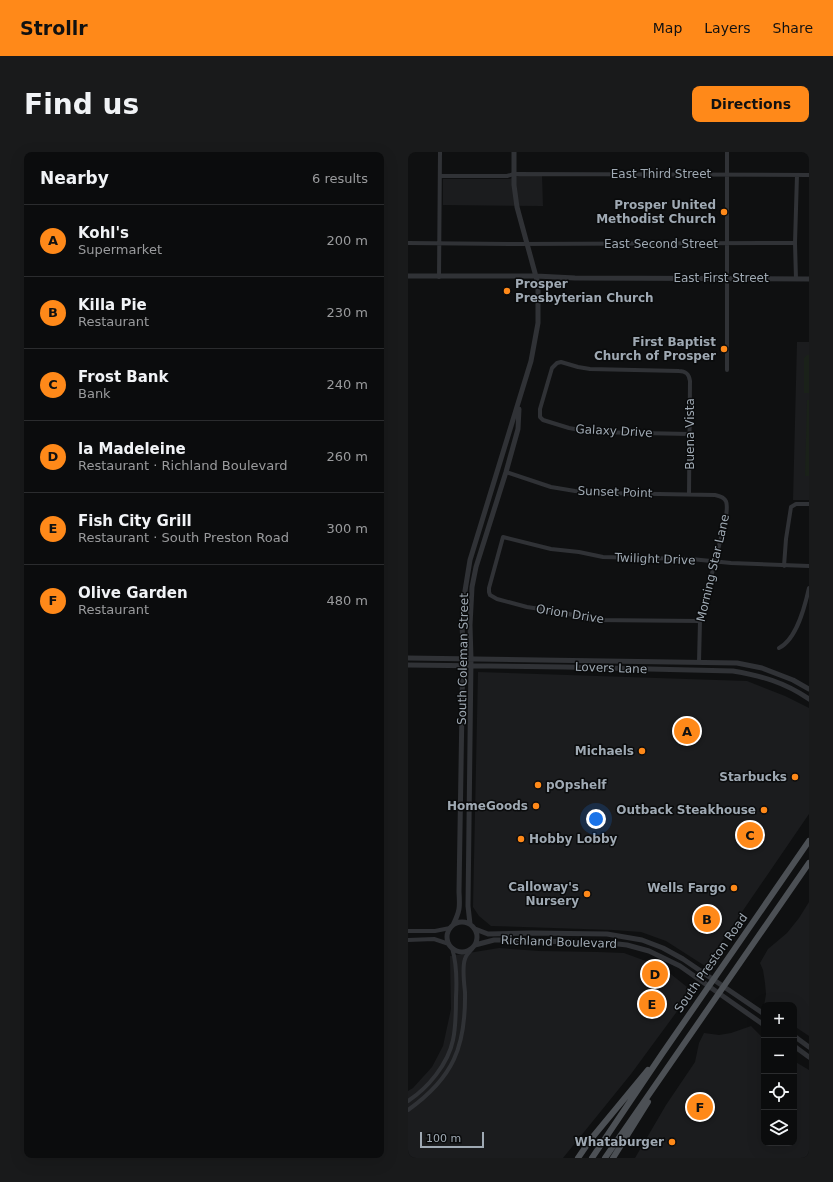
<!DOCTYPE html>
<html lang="en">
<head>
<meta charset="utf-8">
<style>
  body { margin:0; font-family:"DejaVu Sans",sans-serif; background:#191a1b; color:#f1f3f6 }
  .controls { position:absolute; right:12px; bottom:12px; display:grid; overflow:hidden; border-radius:8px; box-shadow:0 4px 16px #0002 }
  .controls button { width:36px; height:36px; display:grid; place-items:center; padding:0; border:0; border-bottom:1px solid #2b2c2e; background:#0b0c0d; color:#f1f3f6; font:20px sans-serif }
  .scale { position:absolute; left:12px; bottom:10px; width:64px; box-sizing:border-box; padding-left:4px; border:2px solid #9fa9b3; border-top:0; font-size:11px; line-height:14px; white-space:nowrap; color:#9fa9b3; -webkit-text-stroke:3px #0a0b0c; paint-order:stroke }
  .you { position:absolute; left:188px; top:667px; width:14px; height:14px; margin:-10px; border:3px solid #fff; border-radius:50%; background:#1a73e8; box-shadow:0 0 0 6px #1a73e833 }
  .badge { display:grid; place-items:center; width:26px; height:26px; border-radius:50%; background:#ff8919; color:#111; font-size:13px; font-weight:700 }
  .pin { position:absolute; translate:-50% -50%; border:2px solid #fff; box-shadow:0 1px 4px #0006 }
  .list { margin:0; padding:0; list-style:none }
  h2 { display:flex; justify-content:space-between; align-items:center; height:52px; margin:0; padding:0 16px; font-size:17px }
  h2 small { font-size:13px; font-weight:400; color:#9a9b9d }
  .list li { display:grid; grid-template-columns:26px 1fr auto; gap:12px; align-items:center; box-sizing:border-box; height:72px; padding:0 16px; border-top:1px solid #2b2c2e }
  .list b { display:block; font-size:15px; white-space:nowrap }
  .list p { margin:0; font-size:13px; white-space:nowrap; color:#9a9b9d }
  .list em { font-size:13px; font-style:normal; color:#9a9b9d }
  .icon { flex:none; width:22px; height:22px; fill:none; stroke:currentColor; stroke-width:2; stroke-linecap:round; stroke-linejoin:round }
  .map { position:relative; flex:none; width:401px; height:1006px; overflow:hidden; border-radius:8px }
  header { display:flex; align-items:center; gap:24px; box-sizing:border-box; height:56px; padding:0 20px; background:#ff8919; color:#111 }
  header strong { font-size:19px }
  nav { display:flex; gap:22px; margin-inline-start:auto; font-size:14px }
  .intro { display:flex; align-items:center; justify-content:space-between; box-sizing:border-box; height:96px; padding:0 24px }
  h1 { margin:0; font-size:28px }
  .button { padding:10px 18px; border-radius:8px; background:#ff8919; color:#111; font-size:14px; font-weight:700 }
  main { display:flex; gap:24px; padding:0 24px }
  aside { flex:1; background:#0b0c0d; border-radius:8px; box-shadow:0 4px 16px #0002 }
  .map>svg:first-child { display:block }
</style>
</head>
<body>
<header>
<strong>Strollr</strong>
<nav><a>Map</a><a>Layers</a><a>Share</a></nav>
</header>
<div class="intro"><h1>Find us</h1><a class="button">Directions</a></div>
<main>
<aside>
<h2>Nearby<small>6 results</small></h2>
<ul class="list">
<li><span class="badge">A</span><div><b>Kohl's</b><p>Supermarket</p></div><em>200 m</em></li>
<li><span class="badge">B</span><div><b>Killa Pie</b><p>Restaurant</p></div><em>230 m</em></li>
<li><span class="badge">C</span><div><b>Frost Bank</b><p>Bank</p></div><em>240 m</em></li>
<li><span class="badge">D</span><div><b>la Madeleine</b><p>Restaurant · Richland Boulevard</p></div><em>260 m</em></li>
<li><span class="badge">E</span><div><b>Fish City Grill</b><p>Restaurant · South Preston Road</p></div><em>300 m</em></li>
<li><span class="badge">F</span><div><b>Olive Garden</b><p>Restaurant</p></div><em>480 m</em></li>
</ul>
</aside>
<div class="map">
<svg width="401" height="1006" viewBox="0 0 401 1006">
  <rect width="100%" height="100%" fill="#0f1011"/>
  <path fill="#1b1c1e" d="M 134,23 L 135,54 L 35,53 L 35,27 L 101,27 L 111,24 Z
    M 389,190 L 401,190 L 401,348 L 385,348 Z
    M 70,520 L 339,529 L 377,544 L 401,556 L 401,662 L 297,814 L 258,789 L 233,780 L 205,778 L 83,774 L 71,764 L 65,755 Z
    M 401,750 L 401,884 L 386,874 L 386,853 L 356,854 L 358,842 L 357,831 L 355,818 L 352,811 L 360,797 L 379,781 L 391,766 Z
    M 91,796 L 131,799 L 190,800 L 216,801 L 254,815 L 284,839 L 223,922 L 155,1006 L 0,1006 L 0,939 L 5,936 L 24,915 L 35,894 L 43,857 L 42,804 Z
    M 343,874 L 356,887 L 356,991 L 386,991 L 386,909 L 401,918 L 401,1006 L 227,1006 L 258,953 L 287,910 L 291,891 L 296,881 L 311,883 L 323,881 Z"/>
  <path fill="#1a2119" d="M 399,203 L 401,203 L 401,241 L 396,241 L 396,206 Z
    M 399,248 L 401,248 L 401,324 L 397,324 Z"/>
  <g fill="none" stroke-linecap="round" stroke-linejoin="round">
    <path stroke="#303236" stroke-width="4" d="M 32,24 L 99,24 L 106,22 L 401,23
      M 0,91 L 107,92 L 387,91
      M 31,125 L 32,0
      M 388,127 L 387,91 L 389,23
      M 319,218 L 319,0
      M 98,320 L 143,335 L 167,339 L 195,341 L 307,343 C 322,346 319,353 318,366 L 292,469 L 291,510
      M 281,342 L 282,229 C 281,222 278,219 271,219 L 182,217 L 170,215 L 153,210 L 149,211 L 144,216 L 132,257 L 132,265 L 135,268 L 161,276 L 183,280 L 282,282
      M 376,414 L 378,387 L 383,355 L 388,352 L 401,352
      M 292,469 L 186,468 L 174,466 L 158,461 L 119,455 L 89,447 L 82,443 L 81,440 L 81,436 L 95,385 L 143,397 L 171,400 L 195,405 L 283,407 L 323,411 L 401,414
      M 371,496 C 389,487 397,454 401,436
      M 0,779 L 27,779 L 42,776
      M 0,788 L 26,787 L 41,792
      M 0,949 C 20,936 40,912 45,888 C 48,874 48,859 48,845 C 49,828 49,812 44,796
      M 0,958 C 45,926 58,895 57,840 C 56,831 54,815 57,807 C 58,803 61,800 64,797"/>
    <path stroke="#303236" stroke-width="5" d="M 0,124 L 128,124 L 167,126 L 401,127
      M 0,506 L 329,511 L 354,516 L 385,528 L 401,537
      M 0,513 L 157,515 L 325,519 C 354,524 376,530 401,547
      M39 785a15 15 0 1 1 30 0a15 15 0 1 1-30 0Z
      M 62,772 L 60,754 L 63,507 L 62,473 L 64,435 L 68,415 L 98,320 L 110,277 L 111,257
      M 45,773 C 52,759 52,755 51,740 L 55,493 L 54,473 L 56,445 L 62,408 L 123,209 L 130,171 L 130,132 L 109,55 L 106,33 L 106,0
      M 67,777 L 80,782 L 124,781 L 199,782 L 234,788 L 255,796 L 275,807 L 356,862
      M 67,793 L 86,788 L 93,788 L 201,791 L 219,793 L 241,799 L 272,814 L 356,873
      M 386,884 L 401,895
      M 386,894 L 401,905"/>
    <path stroke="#4c5055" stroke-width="6" d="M 170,1006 L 183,987 L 240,918
      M 184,1006 L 254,902 L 401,689
      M 197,1006 L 401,711
      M 205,1006 L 240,950"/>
  </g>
  <g fill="#ff8919" stroke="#0a0b0c" stroke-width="1.5">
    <circle cx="316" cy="60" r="4"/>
    <circle cx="99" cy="139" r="4"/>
    <circle cx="316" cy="197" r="4"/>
    <circle cx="234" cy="599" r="4"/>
    <circle cx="387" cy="625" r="4"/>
    <circle cx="130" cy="633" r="4"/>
    <circle cx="128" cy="654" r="4"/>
    <circle cx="356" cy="658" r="4"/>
    <circle cx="113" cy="687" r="4"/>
    <circle cx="326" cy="736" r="4"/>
    <circle cx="179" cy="742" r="4"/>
    <circle cx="264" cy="990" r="4"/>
  </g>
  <g text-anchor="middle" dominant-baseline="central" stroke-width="3" stroke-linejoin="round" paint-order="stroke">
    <g font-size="12" fill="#9fa9b3" stroke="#0a0b0c">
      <text x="253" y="22">East Third Street</text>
      <text x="253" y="92">East Second Street</text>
      <text x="313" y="126">East First Street</text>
      <text transform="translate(206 279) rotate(3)">Galaxy Drive</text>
      <text transform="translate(282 282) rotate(-90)">Buena Vista</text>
      <text transform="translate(207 340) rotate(2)">Sunset Point</text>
      <text transform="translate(247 407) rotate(2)">Twilight Drive</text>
      <text transform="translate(305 416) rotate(-77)">Morning Star Lane</text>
      <text transform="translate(162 462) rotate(9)">Orion Drive</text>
      <text transform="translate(55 507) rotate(-89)">South Coleman Street</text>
      <text transform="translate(203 516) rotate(2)">Lovers Lane</text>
      <text transform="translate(151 790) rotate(2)">Richland Boulevard</text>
      <text transform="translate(303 811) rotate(-55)">South Preston Road</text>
    </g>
    <g font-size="12" font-weight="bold" fill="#9fa9b3" stroke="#0a0b0c" text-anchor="end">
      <text x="308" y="53">Prosper United<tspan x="308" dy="14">Methodist Church</tspan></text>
      <text x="107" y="132" text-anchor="start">Prosper<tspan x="107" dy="14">Presbyterian Church</tspan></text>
      <text x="308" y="190">First Baptist<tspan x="308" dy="14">Church of Prosper</tspan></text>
      <text x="226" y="599">Michaels</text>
      <text x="379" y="625">Starbucks</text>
      <text x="138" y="633" text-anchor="start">pOpshelf</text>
      <text x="120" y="654">HomeGoods</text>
      <text x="348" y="658">Outback Steakhouse</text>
      <text x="121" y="687" text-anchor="start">Hobby Lobby</text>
      <text x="171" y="735">Calloway's<tspan x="171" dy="14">Nursery</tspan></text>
      <text x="318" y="736">Wells Fargo</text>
      <text x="256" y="990">Whataburger</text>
    </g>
  </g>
</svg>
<div class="controls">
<button>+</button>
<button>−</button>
<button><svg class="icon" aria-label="locate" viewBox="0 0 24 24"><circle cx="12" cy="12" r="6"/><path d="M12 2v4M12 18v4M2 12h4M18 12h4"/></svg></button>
<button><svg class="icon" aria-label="layers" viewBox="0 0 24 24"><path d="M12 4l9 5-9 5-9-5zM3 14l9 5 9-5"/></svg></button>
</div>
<div class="scale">100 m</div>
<div class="you"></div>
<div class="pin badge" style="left:279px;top:579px">A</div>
<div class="pin badge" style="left:299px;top:767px">B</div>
<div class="pin badge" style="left:342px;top:683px">C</div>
<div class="pin badge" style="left:247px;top:822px">D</div>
<div class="pin badge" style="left:244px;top:852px">E</div>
<div class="pin badge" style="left:292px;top:955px">F</div>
</div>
</main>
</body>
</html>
